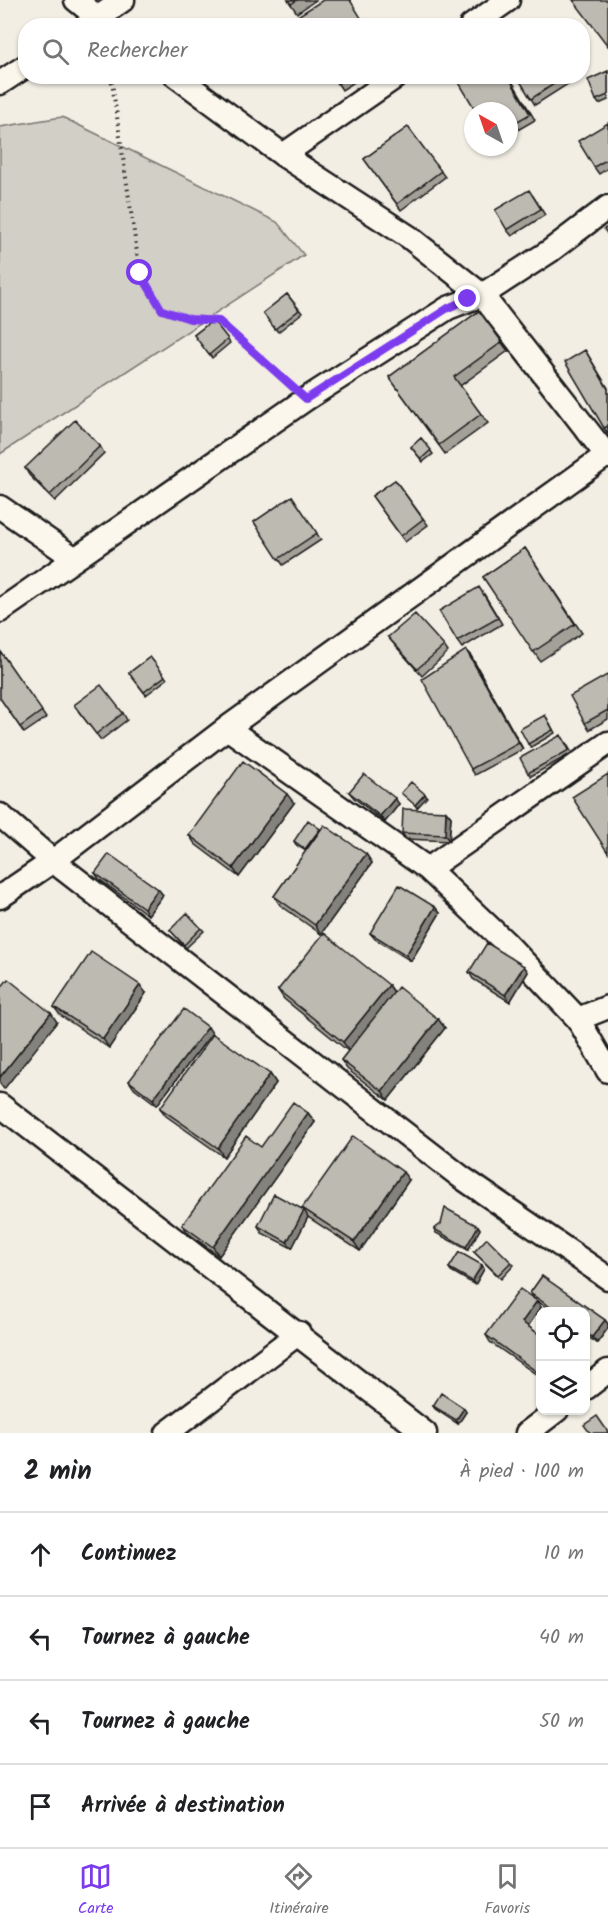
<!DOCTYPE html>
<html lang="fr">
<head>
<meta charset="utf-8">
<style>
  body { margin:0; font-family:Kalam,sans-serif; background:#f2f2f2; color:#202124 }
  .controls { position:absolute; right:18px; bottom:18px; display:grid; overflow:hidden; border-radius:12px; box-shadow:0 2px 4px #0004 }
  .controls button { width:54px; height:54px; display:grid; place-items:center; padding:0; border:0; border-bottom:2px solid #e0e0e0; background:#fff; color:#202124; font:30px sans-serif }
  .compass { position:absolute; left:464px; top:102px; width:54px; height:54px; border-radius:50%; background:#fff; box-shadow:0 2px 4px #0004; rotate:320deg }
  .stop { position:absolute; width:18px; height:18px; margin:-14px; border:4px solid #7c3aed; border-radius:50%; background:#fff }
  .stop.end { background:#7c3aed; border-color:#fff; box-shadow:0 2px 6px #0008 }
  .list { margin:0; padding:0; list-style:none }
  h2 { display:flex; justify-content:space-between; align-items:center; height:78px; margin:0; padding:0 24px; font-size:26px }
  h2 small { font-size:20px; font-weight:400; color:#757577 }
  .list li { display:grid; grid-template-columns:39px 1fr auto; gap:18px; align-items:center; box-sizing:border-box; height:84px; padding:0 24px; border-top:2px solid #e0e0e0 }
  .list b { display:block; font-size:22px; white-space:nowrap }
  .list em { font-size:20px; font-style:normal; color:#757577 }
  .icon { flex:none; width:33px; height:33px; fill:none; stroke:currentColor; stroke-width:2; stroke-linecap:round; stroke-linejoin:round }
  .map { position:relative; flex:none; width:608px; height:1433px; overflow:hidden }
  .search { position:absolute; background:#fff; box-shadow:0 2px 4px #0004; left:18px; right:18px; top:18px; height:66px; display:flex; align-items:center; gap:15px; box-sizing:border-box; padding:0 21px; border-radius:24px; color:#757577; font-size:22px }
  .sheet { height:414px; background:#fff }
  nav { display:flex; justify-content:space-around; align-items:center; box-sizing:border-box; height:84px; border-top:2px solid #e0e0e0; background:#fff; font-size:16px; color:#757577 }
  nav a { display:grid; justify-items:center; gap:3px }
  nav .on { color:#7c3aed }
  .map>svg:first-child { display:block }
</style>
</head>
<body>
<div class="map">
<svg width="608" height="1433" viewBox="0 0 608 1433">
  <rect width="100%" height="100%" fill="#f2eee4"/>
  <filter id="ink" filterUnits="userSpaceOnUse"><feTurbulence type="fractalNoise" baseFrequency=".0167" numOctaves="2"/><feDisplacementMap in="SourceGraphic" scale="12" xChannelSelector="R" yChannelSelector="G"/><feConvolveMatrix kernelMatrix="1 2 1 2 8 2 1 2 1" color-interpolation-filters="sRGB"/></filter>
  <g filter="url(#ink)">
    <path fill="#d2cfc6" stroke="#777671" stroke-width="1.5" d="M 62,117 L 277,222 L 304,255 L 0,454 L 0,127 Z"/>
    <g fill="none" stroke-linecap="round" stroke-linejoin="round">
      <g stroke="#1c1c1c" stroke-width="27">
        <path id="minor" d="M 76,0 L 107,25
          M 86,26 L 123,0
          M 471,26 L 508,0
          M 176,76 L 283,155 L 409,237 L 482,295 L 608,457
          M 0,83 L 26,66
          M 283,155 L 397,76
          M 0,507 L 74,558
          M 0,611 L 306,399 L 448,308 L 482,295 L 550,251 L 608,207
          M 227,728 L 428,869 L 506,943 L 578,1019 L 608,1071
          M 0,815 L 53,861 L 461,1177 L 608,1278
          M 428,869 L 608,743
          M 0,897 L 53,861 L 227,728 L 608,454
          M 578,1019 L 608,1007
          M 0,1105 L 425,1433
          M 586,1388 L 608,1371
          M 167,1433 L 299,1333
          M 527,1433 L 557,1410"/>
      </g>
      <path stroke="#1c1c1c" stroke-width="4" stroke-dasharray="1.5 4.5" stroke-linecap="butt" d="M 111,76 L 140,273 L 162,310 L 190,319 L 219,321 L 287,382"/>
      <use href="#minor" stroke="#fbf7ec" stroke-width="22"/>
    </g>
    <path fill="#a3a098" stroke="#1c1c1c" stroke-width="1.5" d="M 288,0 L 316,0 L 297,13 Z
      M 608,71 L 608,100 L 599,104 L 596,100 Z
      M 333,76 L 364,76 L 342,90 Z
      M 455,76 L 509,76 L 535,120 L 509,135 L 509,111 Z
      M 517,76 L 568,76 L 571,82 L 535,105 Z
      M 608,123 L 608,168 L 599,174 L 594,167 Z
      M 408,127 L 445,177 L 401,210 L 364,159 Z
      M 533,196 L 545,215 L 512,236 L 507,230 Z
      M 287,294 L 302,313 L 278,332 L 263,313 Z
      M 479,311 L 508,351 L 460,386 L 488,423 L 445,454 L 389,377 Z
      M 213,320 L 230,343 L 212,358 L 194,335 Z
      M 585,350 L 608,388 L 608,434 L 604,428 Z
      M 421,438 L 433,454 L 423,462 L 411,447 Z
      M 100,446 L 104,453 L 55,501 L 29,475 L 25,468 Z
      M 395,480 L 428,525 L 405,542 L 372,496 Z
      M 292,496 L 321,540 L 283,565 L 254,522 Z
      M 525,548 L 582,633 L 540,661 L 483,577 Z
      M 484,594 L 502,624 L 462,648 L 457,641 Z
      M 388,637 L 444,646 L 448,652 L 422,676 L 393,643 Z
      M 0,651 L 46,718 L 24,733 L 0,698 Z
      M 471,656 L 523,749 L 475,775 L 471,769 Z
      M 150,657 L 167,679 L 146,695 L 129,673 Z
      M 608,677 L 608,719 L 589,730 L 585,723 Z
      M 79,712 L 123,713 L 127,720 L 101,740 Z
      M 547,718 L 555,733 L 531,747 L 528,744 Z
      M 563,738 L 572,753 L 531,776 L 528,773 Z
      M 349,792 L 399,804 L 385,822 L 354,798 Z
      M 294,803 L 239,877 L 195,844 L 189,835 Z
      M 446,811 L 451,817 L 449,841 L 406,839 L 402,833 Z
      M 320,829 L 366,854 L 372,863 L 321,934 L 280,905 L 274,896 L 306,851 L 296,845 L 294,841 Z
      M 95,873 L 158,889 L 163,895 L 148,915 L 99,879 Z
      M 435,907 L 440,913 L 411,961 L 375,939 L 370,933 Z
      M 201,928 L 204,931 L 186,948 L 170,930 Z
      M 524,966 L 528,972 L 510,1002 L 473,979 L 469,972 Z
      M 389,985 L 394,992 L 438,1019 L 445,1028 L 388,1100 L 347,1069 L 341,1060 L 348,1051 L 284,999 L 278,990 Z
      M 146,993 L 109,1048 L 60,1015 L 54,1007 Z
      M 212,1033 L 157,1105 L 133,1087 L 129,1081 Z
      M 270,1074 L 276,1083 L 224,1157 L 166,1116 L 160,1108 Z
      M 308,1113 L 315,1122 L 219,1256 L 188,1233 L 182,1225 L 261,1147 Z
      M 409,1180 L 360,1251 L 308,1217 L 292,1248 L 262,1233 L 258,1226 L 304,1210 L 302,1208 Z
      M 478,1226 L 480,1229 L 468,1250 L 436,1233 L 434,1229 Z
      M 474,1252 L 511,1262 L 514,1265 L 501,1279 Z
      M 482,1265 L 484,1269 L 475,1285 L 451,1271 L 449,1268 Z
      M 542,1276 L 605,1320 L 608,1324 L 608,1328 L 597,1343 L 585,1335 L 585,1311 L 552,1311 L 534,1299 L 530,1293 Z
      M 537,1301 L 541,1307 L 528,1326 L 540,1335 L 540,1377 L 490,1342 L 486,1335 Z
      M 433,1406 L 466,1412 L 458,1424 L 435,1409 Z"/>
    <path fill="#84827c" stroke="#1c1c1c" stroke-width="1.5" d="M 466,650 L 471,656 L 523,749 L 519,743 Z
      M 287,794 L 294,803 L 239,877 L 233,868 Z
      M 425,794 L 427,797 L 417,808 L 415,805 Z
      M 395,798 L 399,804 L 385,822 L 380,816 Z
      M 446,811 L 451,817 L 449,841 L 445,835 Z
      M 320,829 L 323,832 L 307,852 L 305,849 Z
      M 366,854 L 372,863 L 321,934 L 315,925 Z
      M 158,889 L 163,895 L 148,915 L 144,908 Z
      M 435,907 L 440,913 L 411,961 L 406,955 Z
      M 524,966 L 528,972 L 510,1002 L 505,995 Z
      M 140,985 L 146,993 L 109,1048 L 103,1039 Z
      M 389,985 L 395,994 L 349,1051 L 343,1042 Z
      M 51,1013 L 57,1022 L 4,1089 L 0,1084 L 0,1077 Z
      M 438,1019 L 445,1028 L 388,1100 L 382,1091 Z
      M 208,1027 L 212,1033 L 157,1105 L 153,1099 Z
      M 270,1074 L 276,1083 L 224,1157 L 218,1148 Z
      M 308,1113 L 315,1122 L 219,1256 L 213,1247 Z
      M 403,1172 L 409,1180 L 360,1251 L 354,1242 Z
      M 304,1210 L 308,1217 L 292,1248 L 287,1242 Z
      M 478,1226 L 480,1229 L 468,1250 L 466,1247 Z
      M 482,1265 L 484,1269 L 475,1285 L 472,1281 Z
      M 537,1301 L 541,1307 L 527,1328 L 522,1322 Z
      M 605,1320 L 608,1324 L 608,1328 L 597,1343 L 592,1337 Z
      M 464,1408 L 466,1412 L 458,1424 L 456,1420 Z"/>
    <path fill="#bdbab1" stroke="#1c1c1c" stroke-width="1.5" d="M 288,0 L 297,0 L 291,4 Z
      M 323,0 L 350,0 L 366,26 L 301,26 L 296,17 Z
      M 573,0 L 608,0 L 608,46 Z
      M 608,71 L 608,95 L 596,100 L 588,80 Z
      M 333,76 L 349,76 L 337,84 Z
      M 455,76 L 508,76 L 530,114 L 509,126 L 509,111 L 476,111 Z
      M 517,76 L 566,76 L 531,99 Z
      M 608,123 L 608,159 L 594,167 L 578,141 Z
      M 408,127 L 441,171 L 397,204 L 364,159 Z
      M 529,190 L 541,209 L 507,230 L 495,210 Z
      M 608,227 L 608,235 L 604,229 Z
      M 287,294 L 299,310 L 275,329 L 263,313 Z
      M 479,311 L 502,342 L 454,377 L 481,414 L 439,445 L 389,377 Z
      M 213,320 L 228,339 L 209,355 L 194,335 Z
      M 585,350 L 608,389 L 608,426 L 604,428 L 565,362 Z
      M 75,420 L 100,446 L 50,495 L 25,468 Z
      M 421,438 L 431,450 L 421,459 L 411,447 Z
      M 395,480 L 423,519 L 401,536 L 372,496 Z
      M 292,496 L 317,533 L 278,559 L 254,522 Z
      M 525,548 L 575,624 L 533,652 L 483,577 Z
      M 479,587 L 498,618 L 457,641 L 439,611 Z
      M 415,614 L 444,646 L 417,669 L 388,637 Z
      M 466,650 L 519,743 L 471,769 L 422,679 Z
      M 0,651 L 42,711 L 20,727 L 0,698 Z
      M 150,657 L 165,676 L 144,692 L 129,673 Z
      M 607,675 L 608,677 L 608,710 L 585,723 L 570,696 Z
      M 101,685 L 123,713 L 96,734 L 74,705 Z
      M 545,715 L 553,730 L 528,744 L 520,729 Z
      M 561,735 L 569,750 L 528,773 L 520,758 Z
      M 243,761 L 287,794 L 233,868 L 189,835 Z
      M 364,774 L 395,798 L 380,816 L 349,792 Z
      M 608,774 L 608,853 L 572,797 Z
      M 411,782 L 425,794 L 415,805 L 401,793 Z
      M 403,809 L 446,811 L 445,835 L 402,833 Z
      M 308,820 L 320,829 L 305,849 L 294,841 Z
      M 324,825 L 366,854 L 315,925 L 274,896 Z
      M 109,854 L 158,889 L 144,908 L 95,873 Z
      M 399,885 L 435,907 L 406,955 L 370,933 Z
      M 187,913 L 201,928 L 184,945 L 170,930 Z
      M 324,933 L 389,985 L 343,1042 L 278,990 Z
      M 487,943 L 524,966 L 505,995 L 469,972 Z
      M 91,952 L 140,985 L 103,1039 L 54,1007 Z
      M 8,979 L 51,1013 L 0,1077 L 0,989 Z
      M 398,987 L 438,1019 L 382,1091 L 341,1060 Z
      M 184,1009 L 208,1027 L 153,1099 L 129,1081 Z
      M 213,1034 L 270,1074 L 218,1148 L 160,1108 Z
      M 293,1102 L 308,1113 L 213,1247 L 182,1225 L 246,1136 L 261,1147 Z
      M 353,1136 L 403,1172 L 354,1242 L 302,1208 Z
      M 274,1194 L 304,1210 L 287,1242 L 258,1226 Z
      M 445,1208 L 478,1226 L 466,1247 L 434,1229 L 441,1224 Z
      M 487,1238 L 511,1262 L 498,1275 L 474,1252 Z
      M 459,1252 L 482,1265 L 472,1281 L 449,1268 Z
      M 542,1276 L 605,1320 L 592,1337 L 585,1332 L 585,1311 L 556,1311 L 530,1293 Z
      M 520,1289 L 537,1301 L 522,1322 L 540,1335 L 540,1374 L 486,1335 Z
      M 441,1393 L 464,1408 L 456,1420 L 433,1406 Z
      M 597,1416 L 608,1432 L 608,1433 L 590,1433 L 584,1425 Z"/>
  </g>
  <g fill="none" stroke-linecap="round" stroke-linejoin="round" filter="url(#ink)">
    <path stroke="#7c3aed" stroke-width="8" d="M 140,273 L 162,310 L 190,319 L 219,321 L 306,399 L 448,308 L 468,299"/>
  </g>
</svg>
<div class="controls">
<button><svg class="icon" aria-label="locate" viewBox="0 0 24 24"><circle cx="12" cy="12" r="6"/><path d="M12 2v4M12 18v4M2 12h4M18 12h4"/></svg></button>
<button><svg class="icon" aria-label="layers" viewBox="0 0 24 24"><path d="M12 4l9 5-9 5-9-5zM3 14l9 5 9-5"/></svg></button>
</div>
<svg class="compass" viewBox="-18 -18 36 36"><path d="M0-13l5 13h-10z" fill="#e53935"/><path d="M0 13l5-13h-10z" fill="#757577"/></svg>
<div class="stop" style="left:140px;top:273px"></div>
<div class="stop end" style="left:468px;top:299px"></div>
<div class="search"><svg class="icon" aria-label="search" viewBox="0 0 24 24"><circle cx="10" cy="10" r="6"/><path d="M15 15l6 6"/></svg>Rechercher</div>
</div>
<section class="sheet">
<h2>2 min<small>À pied · 100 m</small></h2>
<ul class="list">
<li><svg class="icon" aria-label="ahead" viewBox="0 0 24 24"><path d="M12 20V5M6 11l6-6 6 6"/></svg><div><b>Continuez</b></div><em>10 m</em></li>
<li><svg class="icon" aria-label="left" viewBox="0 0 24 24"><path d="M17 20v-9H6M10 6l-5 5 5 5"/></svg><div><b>Tournez à gauche</b></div><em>40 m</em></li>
<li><svg class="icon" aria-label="left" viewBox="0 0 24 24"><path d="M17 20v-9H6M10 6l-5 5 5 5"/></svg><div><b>Tournez à gauche</b></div><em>50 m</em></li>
<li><svg class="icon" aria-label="arrive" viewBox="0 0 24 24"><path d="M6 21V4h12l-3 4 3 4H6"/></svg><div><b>Arrivée à destination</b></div></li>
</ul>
</section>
<nav>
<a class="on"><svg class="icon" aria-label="map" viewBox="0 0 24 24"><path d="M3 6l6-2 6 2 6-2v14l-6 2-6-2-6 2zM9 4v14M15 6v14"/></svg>Carte</a>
<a><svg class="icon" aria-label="directions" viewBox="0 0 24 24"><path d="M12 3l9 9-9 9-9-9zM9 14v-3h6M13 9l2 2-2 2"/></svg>Itinéraire</a>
<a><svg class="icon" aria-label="saved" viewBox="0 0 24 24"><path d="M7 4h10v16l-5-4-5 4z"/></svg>Favoris</a>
</nav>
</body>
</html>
